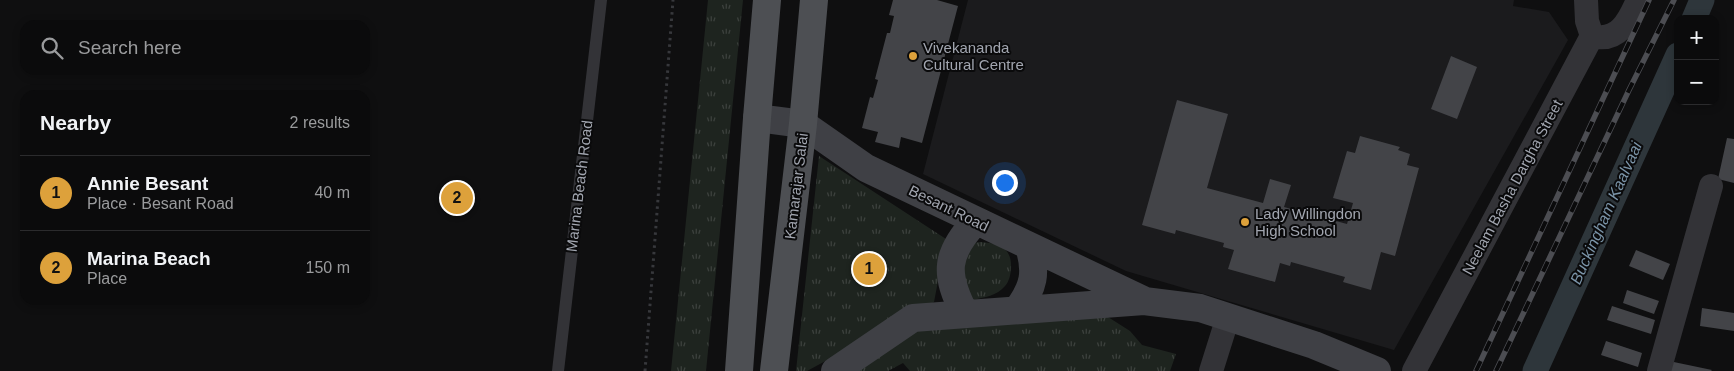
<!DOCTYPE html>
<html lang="en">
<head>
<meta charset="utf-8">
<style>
  body { margin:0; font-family:Helvetica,sans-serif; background:#19191a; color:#f1f3f6 }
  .controls { position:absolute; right:15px; top:15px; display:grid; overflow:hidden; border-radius:10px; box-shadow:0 2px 8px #0003 }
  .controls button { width:45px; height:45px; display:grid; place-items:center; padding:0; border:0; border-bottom:1px solid #2b2b2d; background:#0b0b0c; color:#f1f3f6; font:25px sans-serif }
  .you { position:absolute; left:1004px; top:182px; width:18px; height:18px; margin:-12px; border:4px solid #fff; border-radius:50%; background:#1a73e8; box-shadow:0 0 0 8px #1a73e833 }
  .badge { display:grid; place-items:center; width:32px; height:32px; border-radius:50%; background:#dda13b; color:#111; font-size:16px; font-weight:700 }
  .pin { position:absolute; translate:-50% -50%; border:2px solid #fff; box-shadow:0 1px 5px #0006 }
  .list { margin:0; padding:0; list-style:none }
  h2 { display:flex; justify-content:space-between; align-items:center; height:65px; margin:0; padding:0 20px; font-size:21px }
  h2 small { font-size:16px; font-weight:400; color:#9a9b9d }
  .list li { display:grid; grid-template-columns:32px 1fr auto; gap:15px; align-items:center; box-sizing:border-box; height:75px; padding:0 20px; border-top:1px solid #2b2b2d }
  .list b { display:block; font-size:19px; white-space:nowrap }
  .list p { margin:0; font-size:16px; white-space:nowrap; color:#9a9b9d }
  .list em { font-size:16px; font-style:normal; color:#9a9b9d }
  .icon { flex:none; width:28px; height:28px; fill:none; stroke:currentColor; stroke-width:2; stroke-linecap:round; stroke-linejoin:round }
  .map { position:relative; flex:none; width:1734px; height:371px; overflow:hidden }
  .search { position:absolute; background:#0b0b0c; box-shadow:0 2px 8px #0003; left:20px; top:20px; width:350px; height:55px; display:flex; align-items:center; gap:12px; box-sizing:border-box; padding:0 18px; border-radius:15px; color:#9a9b9d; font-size:19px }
  .panel { position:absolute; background:#0b0b0c; box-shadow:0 2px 8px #0003; left:20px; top:90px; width:350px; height:215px; border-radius:15px }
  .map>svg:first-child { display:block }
</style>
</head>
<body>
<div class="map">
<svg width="1734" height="371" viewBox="0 0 1734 371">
  <defs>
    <pattern id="park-tufts" width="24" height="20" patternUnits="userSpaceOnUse" patternTransform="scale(1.25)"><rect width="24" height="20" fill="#1e241f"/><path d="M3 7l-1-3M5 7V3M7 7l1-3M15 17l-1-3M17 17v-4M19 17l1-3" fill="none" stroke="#3c413d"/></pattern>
  </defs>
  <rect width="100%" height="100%" fill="#0f0f10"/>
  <path fill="#1b1b1d" d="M 968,0 L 1514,0 L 1513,6 L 1549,12 L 1568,40 L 1394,350 L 1126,271 L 923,174 Z"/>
  <path fill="url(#park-tufts)" d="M 708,0 L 743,0 L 706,371 L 671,371 Z
    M 819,156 L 946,239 L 934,302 L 807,371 L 796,371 Z
    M 980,242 C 998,243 1012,247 1011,268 C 1011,273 1009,282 1005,286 C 997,296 984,297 973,300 L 950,284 L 966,244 Z
    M 1108,317 L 1130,331 L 1142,345 L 1176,354 L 1170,371 L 910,371 L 903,363 L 888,371 L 854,371 L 915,321 Z"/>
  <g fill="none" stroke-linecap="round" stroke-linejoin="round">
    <path stroke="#2e363b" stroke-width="25" d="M 1694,19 L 1702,0
      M 1535,371 L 1678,55"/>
  </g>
  <path fill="#434448" d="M 893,0 L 937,0 L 958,6 L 922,143 L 901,137 L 899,148 L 875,142 L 878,132 L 862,128 L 870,97 L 873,98 L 878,80 L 875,79 L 887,33 L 890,33 L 894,16 L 889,15 Z
    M 1451,56 L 1477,67 L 1457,119 L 1431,109 Z
    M 1177,100 L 1228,114 L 1207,188 L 1263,203 L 1270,179 L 1291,185 L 1284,207 L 1347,224 L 1353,203 L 1333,198 L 1347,151 L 1355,153 L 1360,136 L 1400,147 L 1398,150 L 1410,154 L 1407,165 L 1419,168 L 1395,256 L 1381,252 L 1371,290 L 1343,282 L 1345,277 L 1291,262 L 1290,266 L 1280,263 L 1275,282 L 1228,269 L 1234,250 L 1223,247 L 1224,243 L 1176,230 L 1175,234 L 1142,225 Z
    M 1727,138 L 1734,139 L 1734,183 L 1718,179 Z
    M 1636,250 L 1670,264 L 1663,280 L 1629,266 Z
    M 1627,290 L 1659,301 L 1654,314 L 1623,303 Z
    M 1612,306 L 1655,320 L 1651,334 L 1607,320 Z
    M 1702,308 L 1734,313 L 1734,331 L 1700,326 Z
    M 1606,341 L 1642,353 L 1638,367 L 1601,355 Z
    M 1669,361 L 1712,370 L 1711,371 L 1667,371 Z"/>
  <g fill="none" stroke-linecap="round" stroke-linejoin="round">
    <path stroke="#37383c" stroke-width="3" stroke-dasharray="2.5 4" stroke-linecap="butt" d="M 645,371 L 673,0"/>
    <path stroke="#333337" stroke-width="12" d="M 558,371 L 601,0"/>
    <path stroke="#333337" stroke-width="24" d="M 1592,36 C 1618,43 1629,21 1638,0
      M 1211,371 L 1228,317
      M 1414,371 L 1592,36 L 1587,21 L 1586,0
      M 1659,371 L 1711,186"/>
    <path stroke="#3f4045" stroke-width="28" d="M 757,118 L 803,124 L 866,168 L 1143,300
      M 1017,310 C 1034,287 1037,273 1029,246
      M 965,314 C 944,274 945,254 976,221
      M 835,371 L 913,318 L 1144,301 L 1200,308 L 1314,345 L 1377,371"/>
    <path stroke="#4d4f53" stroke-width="28" d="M 739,371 L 757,118 L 767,0
      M 774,371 L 803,124 L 814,0"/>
    <g stroke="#4c4d52" stroke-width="5.5">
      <path id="rail" d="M 1476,371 L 1649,0
        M 1496,371 L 1629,90 L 1674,0"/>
    </g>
    <use href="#rail" stroke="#0a0a0b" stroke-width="4" stroke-dasharray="11" stroke-linecap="butt"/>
  </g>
  <g fill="#dda13b" stroke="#0a0a0b" stroke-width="2">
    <circle cx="913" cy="56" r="5"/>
    <circle cx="1245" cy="222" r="5"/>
  </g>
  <g text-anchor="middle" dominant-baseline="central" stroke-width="4" stroke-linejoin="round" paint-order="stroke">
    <g font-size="15" fill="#a2a6b0" stroke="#0a0a0b" text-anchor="start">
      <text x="923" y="47">Vivekananda<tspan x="923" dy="17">Cultural Centre</tspan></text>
      <text x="1255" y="213">Lady Willingdon<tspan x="1255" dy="17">High School</tspan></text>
    </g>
    <g font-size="15" fill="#a2a6b0" stroke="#0a0a0b">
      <text transform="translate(579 186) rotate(-83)">Marina Beach Road</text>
      <text transform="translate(796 186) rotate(-83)">Kamarajar Salai</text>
      <text transform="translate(1512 187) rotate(-62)">Neelam Basha Dargha Street</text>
      <text transform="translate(949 208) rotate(26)">Besant Road</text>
    </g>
    <g font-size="16" font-style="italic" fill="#7b94a8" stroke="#0a0a0b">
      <text transform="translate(1606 213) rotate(-66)">Buckingham Kaalvaai</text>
    </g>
  </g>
</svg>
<div class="controls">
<button>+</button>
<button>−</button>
</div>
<div class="you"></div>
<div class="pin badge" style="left:869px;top:269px">1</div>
<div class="pin badge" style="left:457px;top:198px">2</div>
<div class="search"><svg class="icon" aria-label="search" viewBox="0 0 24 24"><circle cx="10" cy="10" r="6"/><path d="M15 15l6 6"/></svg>Search here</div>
<section class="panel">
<h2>Nearby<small>2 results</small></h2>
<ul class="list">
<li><span class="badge">1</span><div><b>Annie Besant</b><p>Place · Besant Road</p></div><em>40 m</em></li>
<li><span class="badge">2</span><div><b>Marina Beach</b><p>Place</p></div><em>150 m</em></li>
</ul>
</section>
</div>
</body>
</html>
